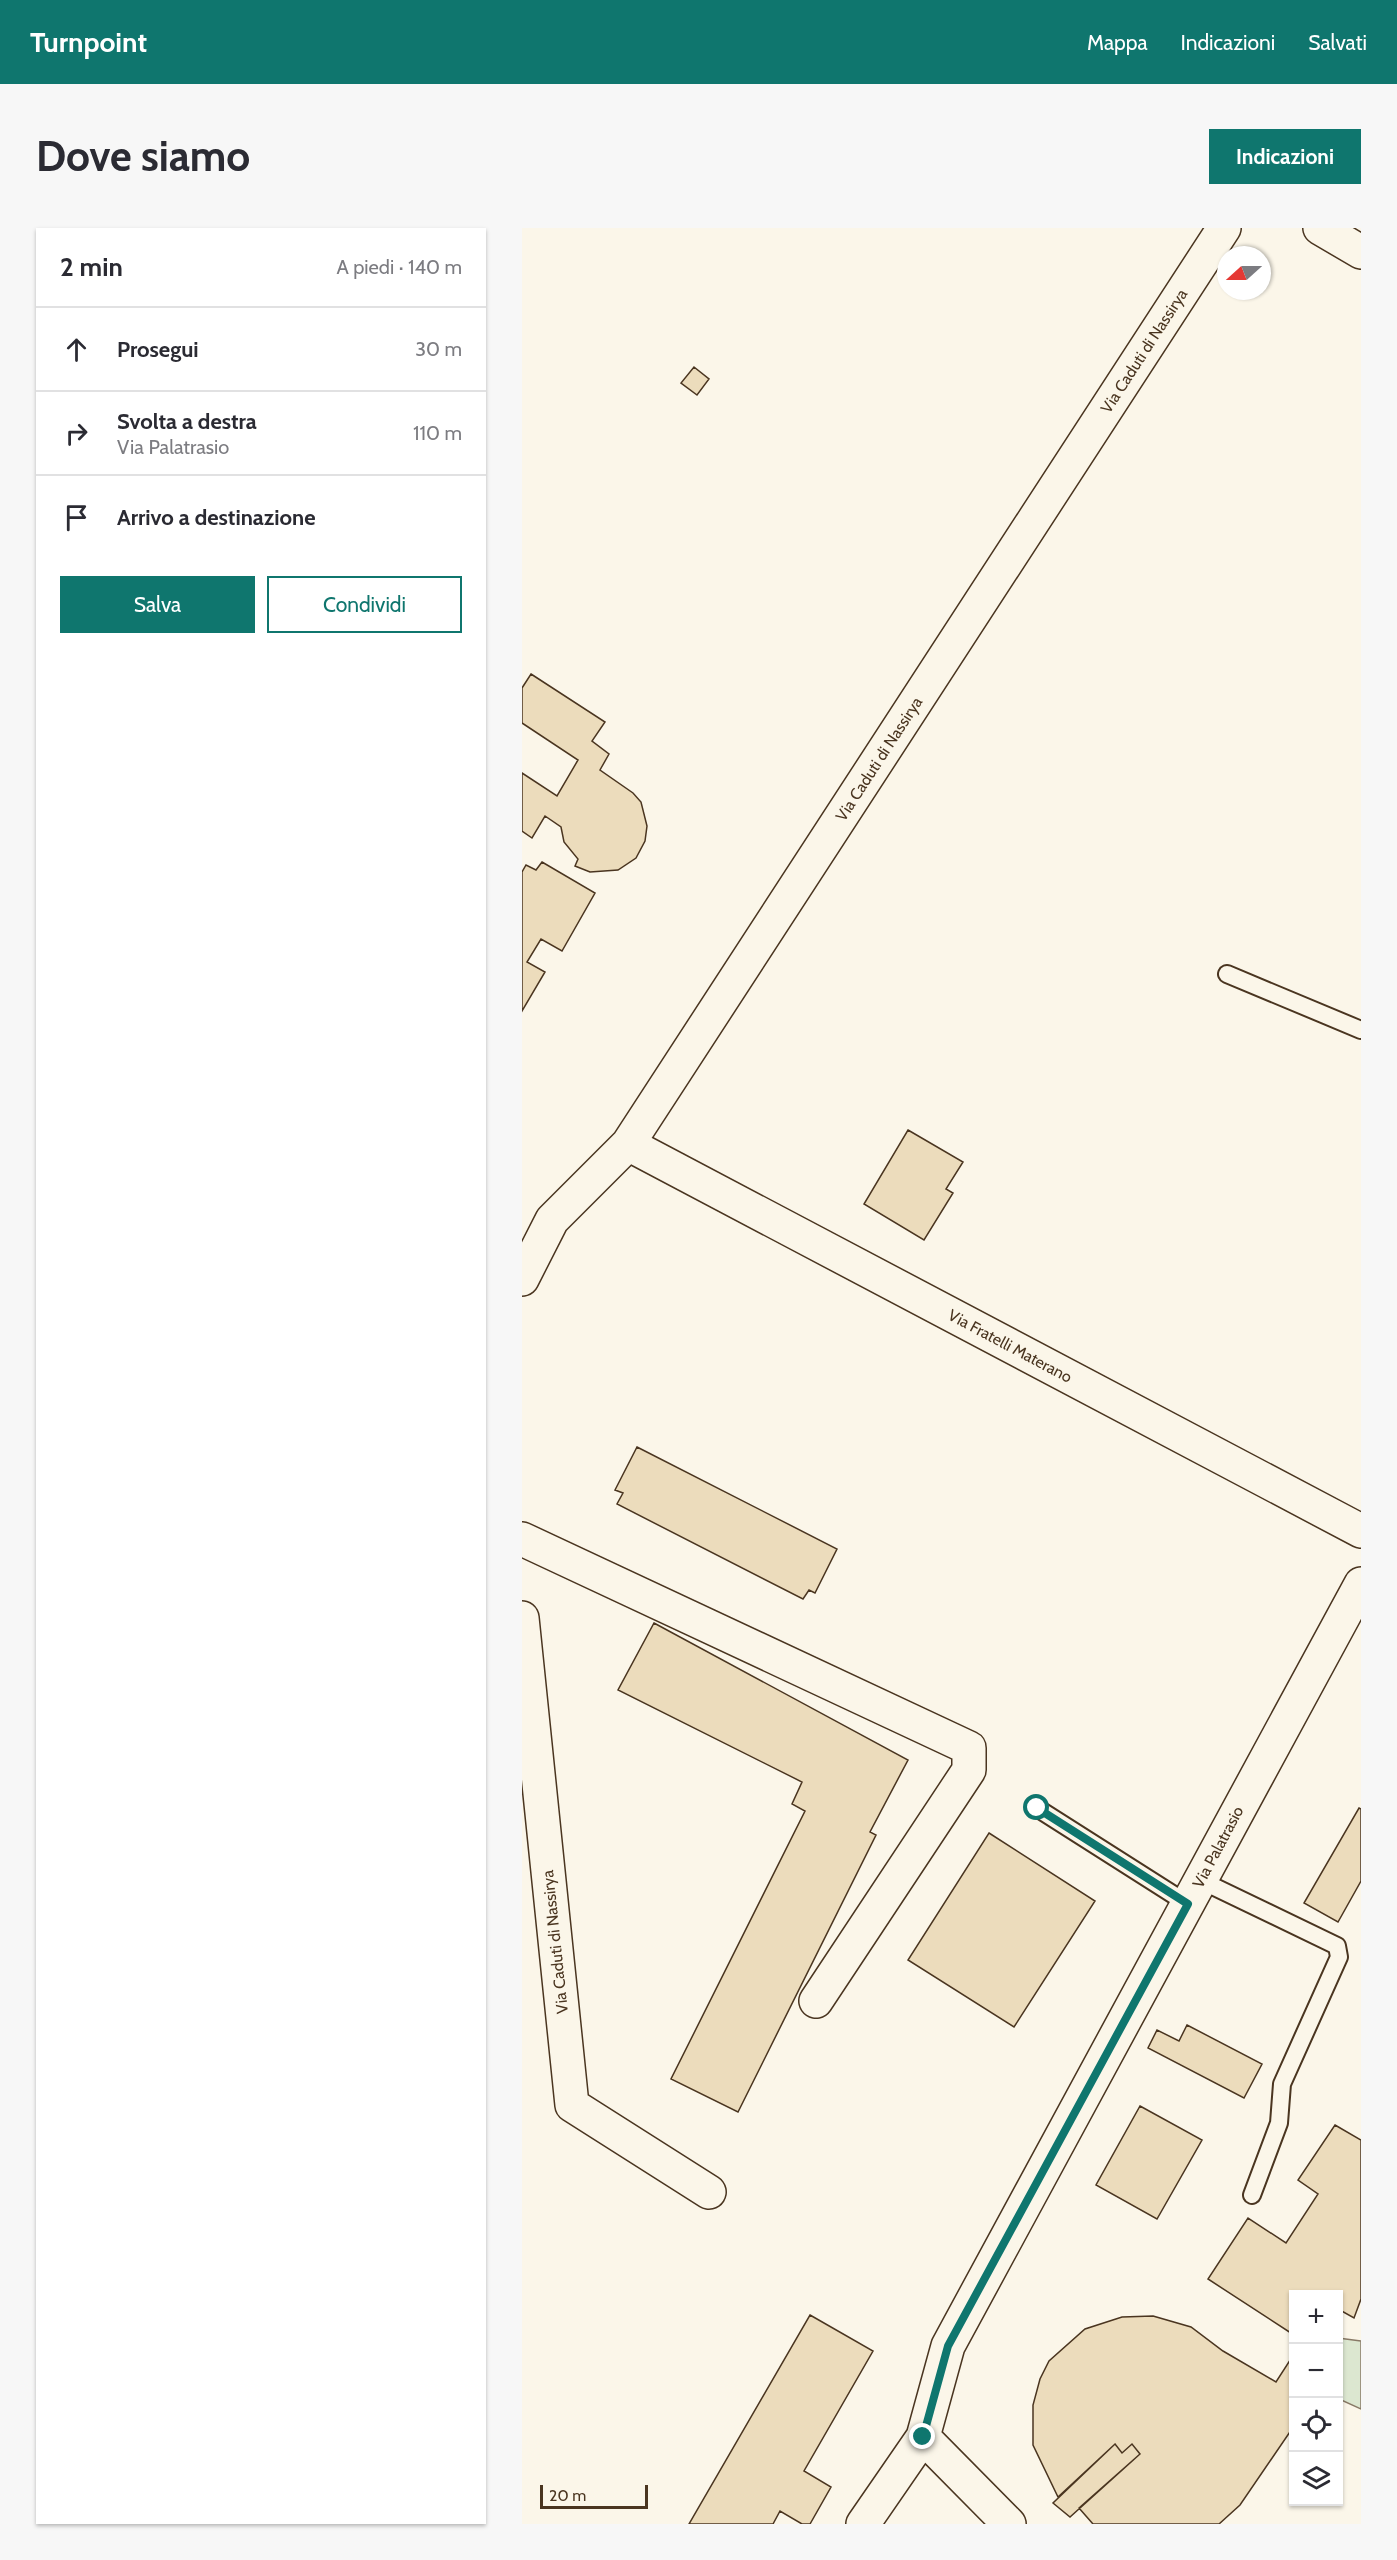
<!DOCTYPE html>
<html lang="it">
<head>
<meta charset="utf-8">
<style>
  body { margin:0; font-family:Cabin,sans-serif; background:#f7f7f7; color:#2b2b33 }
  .controls { position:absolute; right:18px; bottom:18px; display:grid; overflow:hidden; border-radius:0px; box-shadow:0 2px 4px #0004 }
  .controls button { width:54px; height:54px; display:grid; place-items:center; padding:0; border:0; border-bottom:2px solid #e1e1e2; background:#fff; color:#2b2b33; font:30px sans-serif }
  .compass { position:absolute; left:695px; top:18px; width:54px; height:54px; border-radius:50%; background:#fff; box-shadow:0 2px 4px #0004; rotate:249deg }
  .scale { position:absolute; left:18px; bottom:15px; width:108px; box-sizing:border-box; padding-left:6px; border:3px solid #4a3520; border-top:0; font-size:16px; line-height:21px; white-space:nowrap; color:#4a3520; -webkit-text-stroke:4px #fbf6e9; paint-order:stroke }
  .stop { position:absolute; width:18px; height:18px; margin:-14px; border:4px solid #0f766e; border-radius:50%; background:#fff }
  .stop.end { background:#0f766e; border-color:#fff; box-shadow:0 2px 6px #0008 }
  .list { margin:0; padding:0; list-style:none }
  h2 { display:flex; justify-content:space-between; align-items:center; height:78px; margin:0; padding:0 24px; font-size:26px }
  h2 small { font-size:20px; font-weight:400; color:#7c7c81 }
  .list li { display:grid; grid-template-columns:39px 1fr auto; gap:18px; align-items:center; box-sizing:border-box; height:84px; padding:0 24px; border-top:2px solid #e1e1e2 }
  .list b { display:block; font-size:22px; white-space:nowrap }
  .list p { margin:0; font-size:20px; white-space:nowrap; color:#7c7c81 }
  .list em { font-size:20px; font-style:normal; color:#7c7c81 }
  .actions { display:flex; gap:12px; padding:18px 24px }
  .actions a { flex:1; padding:14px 0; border:2px solid #0f766e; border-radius:0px; text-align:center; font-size:21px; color:#0f766e }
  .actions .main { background:#0f766e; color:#fff }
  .icon { flex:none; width:33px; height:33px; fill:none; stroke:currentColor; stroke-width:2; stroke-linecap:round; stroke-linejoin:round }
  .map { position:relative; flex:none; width:839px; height:2296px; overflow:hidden; border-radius:0px }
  header { display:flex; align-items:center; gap:36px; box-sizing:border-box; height:84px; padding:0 30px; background:#0f766e; color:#fff }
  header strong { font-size:28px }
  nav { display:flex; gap:33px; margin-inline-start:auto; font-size:21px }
  .intro { display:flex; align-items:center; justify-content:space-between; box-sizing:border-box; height:144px; padding:0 36px }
  h1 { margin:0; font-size:42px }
  .button { padding:15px 27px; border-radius:0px; background:#0f766e; color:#fff; font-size:21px; font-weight:700 }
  main { display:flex; gap:36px; padding:0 36px }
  aside { flex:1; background:#fff; border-radius:0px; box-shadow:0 2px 4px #0004 }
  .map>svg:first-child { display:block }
</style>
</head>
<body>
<header>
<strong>Turnpoint</strong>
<nav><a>Mappa</a><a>Indicazioni</a><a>Salvati</a></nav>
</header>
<div class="intro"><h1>Dove siamo</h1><a class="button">Indicazioni</a></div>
<main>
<aside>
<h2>2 min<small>A piedi · 140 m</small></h2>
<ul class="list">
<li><svg class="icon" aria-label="ahead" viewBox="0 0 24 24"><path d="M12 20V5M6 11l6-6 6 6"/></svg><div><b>Prosegui</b></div><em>30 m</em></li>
<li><svg class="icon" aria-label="right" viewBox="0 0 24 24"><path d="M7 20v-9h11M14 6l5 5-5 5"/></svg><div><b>Svolta a destra</b><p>Via Palatrasio</p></div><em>110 m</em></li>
<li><svg class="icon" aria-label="arrive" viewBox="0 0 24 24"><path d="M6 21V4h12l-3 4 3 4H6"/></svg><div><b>Arrivo a destinazione</b></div></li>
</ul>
<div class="actions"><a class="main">Salva</a><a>Condividi</a></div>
</aside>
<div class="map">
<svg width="839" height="2296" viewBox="0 0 839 2296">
  <rect width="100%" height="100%" fill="#fbf6e9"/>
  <path fill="#dce7d0" stroke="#887966" stroke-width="1.5" d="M 816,2110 L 839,2113 L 839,2181 L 817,2171 Z"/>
  <path fill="#ecdcbc" stroke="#4a3520" stroke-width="1.5" d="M 172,139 L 187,151 L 175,167 L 159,155 Z
    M 9,446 L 83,494 L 70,513 L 87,526 L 78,542 L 111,565 L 119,574 L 125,598 L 123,613 L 114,630 L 96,642 L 68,644 L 53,638 L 56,631 L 42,614 L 39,599 L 23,588 L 10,610 L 0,603 L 0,545 L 35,568 L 56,532 L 0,495 L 0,460 Z
    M 20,634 L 73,665 L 40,723 L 19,711 L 5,734 L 23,744 L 0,783 L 0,644 L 4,637 L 14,642 Z
    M 386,902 L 441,934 L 424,961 L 431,965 L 402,1012 L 342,976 Z
    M 115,1219 L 315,1321 L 293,1365 L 287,1362 L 281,1371 L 95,1276 L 101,1265 L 93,1262 Z
    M 132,1395 L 386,1532 L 348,1604 L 354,1607 L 216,1884 L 149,1851 L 283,1583 L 270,1576 L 280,1554 L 96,1462 Z
    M 837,1580 L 839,1581 L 839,1653 L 816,1694 L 782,1675 Z
    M 467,1605 L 573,1673 L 492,1799 L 386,1732 Z
    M 665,1797 L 740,1836 L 722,1870 L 626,1820 L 635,1802 L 657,1813 Z
    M 618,1878 L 680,1912 L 635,1991 L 574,1957 Z
    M 813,1897 L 839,1912 L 839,2071 L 832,2090 L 816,2081 L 816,2066 L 772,2066 L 772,2107 L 686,2051 L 726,1990 L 764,2015 L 796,1966 L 776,1952 Z
    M 288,2087 L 351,2123 L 282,2243 L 309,2259 L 288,2296 L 280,2296 L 258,2283 L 251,2296 L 167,2296 Z
    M 631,2088 L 669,2099 L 701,2123 L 754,2154 L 772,2126 L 772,2198 L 718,2277 L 697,2296 L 571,2296 L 557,2280 L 618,2226 L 610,2216 L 600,2225 L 593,2216 L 536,2269 L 511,2217 L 511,2177 L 518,2151 L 527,2133 L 563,2101 L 600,2089 Z
    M 593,2216 L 600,2225 L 610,2216 L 618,2226 L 548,2289 L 531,2275 Z"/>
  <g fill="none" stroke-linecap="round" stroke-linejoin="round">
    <g stroke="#4a3520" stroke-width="20">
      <path id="lane" d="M 705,746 L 839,802
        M 515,1580 L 666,1676
        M 678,1652 L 815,1718 L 817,1729 L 760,1856 L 757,1895 L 730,1967"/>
    </g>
    <g stroke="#4a3520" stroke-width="36">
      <path id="street" d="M 106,916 L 839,1303
        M 0,1051 L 30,992 L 106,916 L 702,0
        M 0,1311 L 447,1520 L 447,1542 L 294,1773
        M 0,1390 L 50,1877 L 187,1964
        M 401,2209 L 487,2296
        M 341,2296 L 401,2209 L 426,2118 L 839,1356"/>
    </g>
    <g stroke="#4a3520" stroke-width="36">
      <path id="secondary" d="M 798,0 L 839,24"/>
    </g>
    <use href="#lane" stroke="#fbf6e9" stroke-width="16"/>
    <use href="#street" stroke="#fbf6e9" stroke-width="33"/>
    <use href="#secondary" stroke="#fbf6e9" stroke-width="33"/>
  </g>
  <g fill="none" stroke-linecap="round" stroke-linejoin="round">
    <path stroke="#0f766e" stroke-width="8" d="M 401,2209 L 426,2118 L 666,1676 L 515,1580"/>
  </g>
  <g text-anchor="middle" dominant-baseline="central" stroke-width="4.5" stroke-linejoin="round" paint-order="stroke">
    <g font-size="16" fill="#4a3520" stroke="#fbf6e9">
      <text transform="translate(622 123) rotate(-57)">Via Caduti di Nassirya</text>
      <text transform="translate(357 531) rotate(-57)">Via Caduti di Nassirya</text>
      <text transform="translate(488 1118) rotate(28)">Via Fratelli Materano</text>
      <text transform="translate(696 1619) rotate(-62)">Via Palatrasio</text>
      <text transform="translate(33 1714) rotate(-96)">Via Caduti di Nassirya</text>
    </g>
  </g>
</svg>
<div class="controls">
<button>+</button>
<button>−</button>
<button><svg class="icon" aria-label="locate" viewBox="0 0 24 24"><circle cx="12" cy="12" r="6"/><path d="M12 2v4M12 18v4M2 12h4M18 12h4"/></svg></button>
<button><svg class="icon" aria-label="layers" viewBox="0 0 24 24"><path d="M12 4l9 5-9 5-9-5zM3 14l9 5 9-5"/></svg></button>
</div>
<svg class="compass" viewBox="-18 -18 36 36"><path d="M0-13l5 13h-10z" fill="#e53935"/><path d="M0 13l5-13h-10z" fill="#7c7c81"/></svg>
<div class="scale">20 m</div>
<div class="stop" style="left:515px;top:1580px"></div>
<div class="stop end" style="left:401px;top:2209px"></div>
</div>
</main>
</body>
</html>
